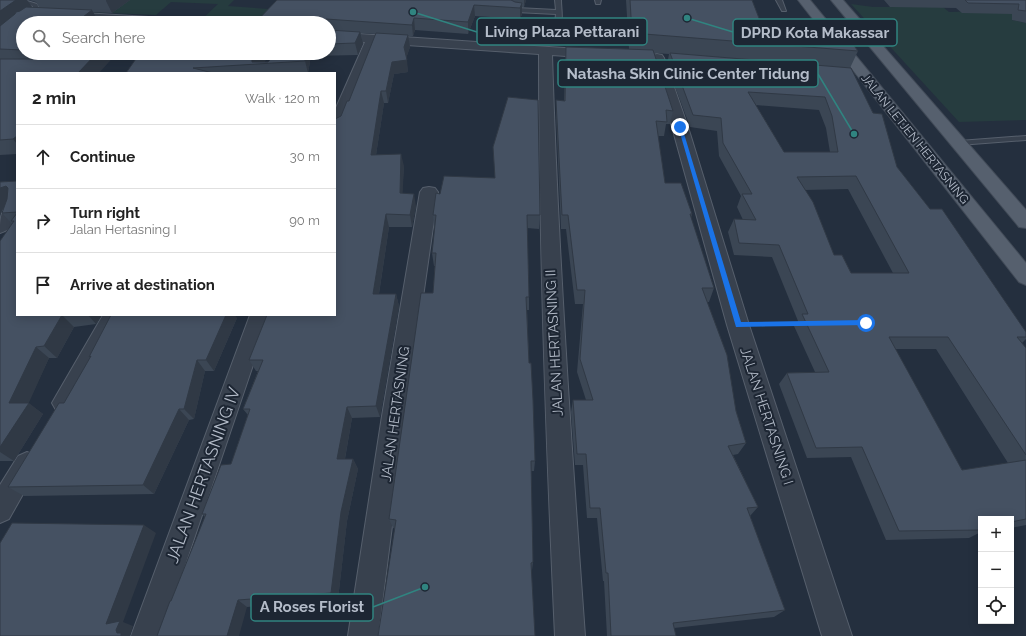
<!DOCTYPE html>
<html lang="en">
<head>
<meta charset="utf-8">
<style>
  body { margin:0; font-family:Raleway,sans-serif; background:#f2f2f2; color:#222 }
  .controls { position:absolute; right:12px; bottom:12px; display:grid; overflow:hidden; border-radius:0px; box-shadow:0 2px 10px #0003 }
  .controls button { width:36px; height:36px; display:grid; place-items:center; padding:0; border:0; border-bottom:1px solid #e0e0e0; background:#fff; color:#222; font:20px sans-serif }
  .stop { position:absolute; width:12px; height:12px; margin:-9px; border:3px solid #1a73e8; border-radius:50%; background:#fff }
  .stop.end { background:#1a73e8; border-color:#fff; box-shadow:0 1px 4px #0008 }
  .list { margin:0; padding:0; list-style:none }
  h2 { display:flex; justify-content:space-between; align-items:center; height:52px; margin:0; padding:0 16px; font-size:17px }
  h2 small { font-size:13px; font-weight:400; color:#767676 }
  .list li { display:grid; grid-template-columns:26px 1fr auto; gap:12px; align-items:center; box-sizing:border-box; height:64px; padding:0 16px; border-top:1px solid #e0e0e0 }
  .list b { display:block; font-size:15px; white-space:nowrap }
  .list p { margin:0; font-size:13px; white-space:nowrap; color:#767676 }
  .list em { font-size:13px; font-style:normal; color:#767676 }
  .icon { flex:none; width:22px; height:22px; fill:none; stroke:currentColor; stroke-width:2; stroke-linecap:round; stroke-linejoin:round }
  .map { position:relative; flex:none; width:1026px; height:636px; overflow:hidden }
  .search { position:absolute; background:#fff; box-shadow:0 2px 10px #0003; left:16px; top:16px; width:320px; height:44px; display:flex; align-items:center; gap:10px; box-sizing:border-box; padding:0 14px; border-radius:22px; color:#767676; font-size:15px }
  .panel { position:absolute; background:#fff; box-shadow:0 2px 10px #0003; left:16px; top:72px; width:320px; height:244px; border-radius:0px }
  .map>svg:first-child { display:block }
</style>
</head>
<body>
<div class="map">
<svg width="1026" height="636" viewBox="0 0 1026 636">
  <rect width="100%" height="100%" fill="#242f3e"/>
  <path fill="#263c3f" d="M 38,0 L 234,0 L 228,6 L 282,10 L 329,23 L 238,23 L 200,21 L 218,4 L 171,2 L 156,15 L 41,10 Z
    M 1014,1 L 1012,20 L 1026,23 L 1026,120 L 959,122 L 851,4 L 873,7 L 943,7 L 949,12 L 987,11 Z"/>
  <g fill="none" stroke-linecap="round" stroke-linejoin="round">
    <g stroke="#565f6c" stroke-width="2">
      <path id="service" d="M 0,0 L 24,0 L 37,4 L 39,8 L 31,16 L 28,14 L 33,8 L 33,6 L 24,4 L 0,2 Z
        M 504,0 L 510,0 L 510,4 L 517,8 L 556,10 L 555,0 L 561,0 C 561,8 563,17 561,25 C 555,47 509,38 493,34 L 492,33 L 495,31 C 510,34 544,42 554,27 L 528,26 L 526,25 L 526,23 L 555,24 L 556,14 L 516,12 L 505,6 Z
        M 595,0 L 601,0 L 600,4 L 596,4 Z
        M 776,0 L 782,0 L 786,11 L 782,11 Z
        M 1026,136 L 1026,140 L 959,145 L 955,143 L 959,141 Z"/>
    </g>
    <g stroke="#565f6c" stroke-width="2">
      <path id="minor" d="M 67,12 L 181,19 L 185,20 L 187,23 L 122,23 L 63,19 L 61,16 L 63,13 Z
        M 329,32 L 594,50 L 599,51 L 601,54 L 599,57 L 594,58 L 552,55 C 558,249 571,442 585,636 L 555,636 C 546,442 539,248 539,54 L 377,43 L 343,127 L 340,130 L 335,132 L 335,110 L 365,42 L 329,40 Z
        M 657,54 L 662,55 L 664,58 L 688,127 L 749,325 L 852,636 L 822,636 L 727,325 L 672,127 L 650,58 L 652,55 Z
        M 429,187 L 435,188 L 438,192 L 406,416 L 378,636 L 348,636 L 382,416 L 420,192 L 423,188 Z
        M 17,200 C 17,215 17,228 0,233 C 0,218 0,205 17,200 Z
        M 103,315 L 124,315 L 72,410 L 64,413 L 56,410 L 52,403 L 56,396 Z
        M 250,315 L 270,315 L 161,636 L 131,636 Z
        M 27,452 L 36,456 L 40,464 L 9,519 L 0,523 L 0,485 L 18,456 Z"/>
    </g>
    <g stroke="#414a57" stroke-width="2">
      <path id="primary" d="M 798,0 L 810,0 L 1026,263 L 1026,285 L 1019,282 Z
        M 831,0 L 843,0 L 1026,210 L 1026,228 L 1019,227 Z"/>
    </g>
    <path stroke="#44595c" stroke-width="2.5" stroke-dasharray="3 3" stroke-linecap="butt" d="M 762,325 L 799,324"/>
    <use href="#service" fill="#38414e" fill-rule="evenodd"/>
    <use href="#minor" fill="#38414e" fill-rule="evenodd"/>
    <use href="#primary" fill="#56606e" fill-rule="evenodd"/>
  </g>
  <path fill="#3b4654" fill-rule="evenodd" d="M 0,0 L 27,0 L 31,7 L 39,7 L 36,2 L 29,0 L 130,0 L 112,13 L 93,12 L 97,20 L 129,20 L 131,23 L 23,23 L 23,53 L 117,53 L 17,73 L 17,154 L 0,155 Z
    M 277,0 L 526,0 L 524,7 L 522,7 L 522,14 L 520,19 L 475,16 L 468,34 L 415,30 L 413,36 L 408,36 L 410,47 L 406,58 L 408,72 L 394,74 L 388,103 L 384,103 L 376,155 L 404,166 L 402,193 L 416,206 L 412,227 L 389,227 L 379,294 L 396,294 L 399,306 L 380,417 L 352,418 L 345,459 L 353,459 L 358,469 L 347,521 L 338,599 L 247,607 L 171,601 L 205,517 L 202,514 L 231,464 L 248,415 L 243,409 L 258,371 L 256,371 L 249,360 L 335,315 L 341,116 L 349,101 L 376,34 L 361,33 L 363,43 L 358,55 L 311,56 L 308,73 L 126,73 L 140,53 L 271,53 L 264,62 L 268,62 L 276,53 L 329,53 L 329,23 L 255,23 Z
    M 626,0 L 752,0 L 762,26 L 858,51 L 850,68 L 897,167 L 1026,332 L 1026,339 L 1022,343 L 1026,348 L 1026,525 L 1011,528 L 1011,519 L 981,519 L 981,532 L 969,538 L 886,540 L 851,457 L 807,458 L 779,384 L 787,373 L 815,372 L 794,326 L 798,321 L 772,257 L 734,255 L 728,232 L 734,219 L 743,220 L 737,207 L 741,196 L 719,156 L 717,131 L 690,127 L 667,65 L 669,54 L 654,53 L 673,111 L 670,124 L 666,124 L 664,136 L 658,136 L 665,183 L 692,214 L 691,218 L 714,288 L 709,302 L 707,302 L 736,411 L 746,443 L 738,454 L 733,455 L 758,507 L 750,516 L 785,610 L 774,617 L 674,628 L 676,636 L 607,636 L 604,581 L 603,581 L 597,518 L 587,518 L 583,465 L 575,465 L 571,412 L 573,400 L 586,400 L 577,372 L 583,304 L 575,304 L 566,229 L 561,229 L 556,114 L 556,100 L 564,101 L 566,47 L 629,49 ZM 756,105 L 819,110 L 826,128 L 830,152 L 784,152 ZM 848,189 L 893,273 L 851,273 L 834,255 L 805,190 ZM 895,349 L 936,349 L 1008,463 L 962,470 Z
    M 884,0 L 1026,0 L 1026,23 L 1012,20 L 1012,14 L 962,13 L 956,8 L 890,7 Z
    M 17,181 L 17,315 L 102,315 L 96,324 L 74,327 L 57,358 L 49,358 L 28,403 L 43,414 L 14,461 L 0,461 L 0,241 L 12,224 L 2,213 L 5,206 L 3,208 L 0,215 L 0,182 Z
    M 433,215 L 540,215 L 539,229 L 527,228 L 529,297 L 529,310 L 527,310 L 529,363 L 535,461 L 534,471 L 531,471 L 533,562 L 532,570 L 393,528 L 389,519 L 433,293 L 435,266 L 434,266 L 432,253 L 435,228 L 434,228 Z
    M 237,318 L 214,371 L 205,371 L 194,419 L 189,420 L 154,494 L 24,496 L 8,487 L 64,403 L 90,358 L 89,357 Z"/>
  <path fill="#303945" d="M 16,0 L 27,0 L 32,7 L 0,30 L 0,11 Z
    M 106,0 L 130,0 L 112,13 L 106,1 Z
    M 524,0 L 526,0 L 524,7 Z
    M 522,3 L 522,14 L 520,19 L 520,8 Z
    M 474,5 L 475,16 L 468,34 L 468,22 Z
    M 92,10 L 99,23 L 79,20 Z
    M 414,18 L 415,30 L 413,36 L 412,25 Z
    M 326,19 L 327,23 L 325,23 L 325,21 Z
    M 129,20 L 131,23 L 126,23 Z
    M 360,32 L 363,43 L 358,55 L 355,43 Z
    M 408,35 L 410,47 L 406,59 L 404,47 Z
    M 97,53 L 117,53 L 99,73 L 78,73 Z
    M 258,53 L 271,53 L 263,64 L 252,64 L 252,60 Z
    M 306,53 L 310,53 L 311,56 L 308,73 L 305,61 Z
    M 407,60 L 408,72 L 394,74 L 388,103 L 386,91 L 392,62 Z
    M 381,91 L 384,103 L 374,168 L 371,155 Z
    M 17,136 L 17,144 L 13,139 Z
    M 401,154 L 404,166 L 402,206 L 400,193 Z
    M 6,186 L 16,199 L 11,201 L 3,208 L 0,215 L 0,188 Z
    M 414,194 L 416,206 L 412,227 L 410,215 Z
    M 386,214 L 389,227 L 377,306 L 373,294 Z
    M 396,294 L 399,306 L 380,417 L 376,406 Z
    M 62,315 L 74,327 L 57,358 L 44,346 Z
    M 88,315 L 102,315 L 96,324 Z
    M 226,315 L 235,315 L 237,318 L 214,371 L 206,360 Z
    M 36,347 L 49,358 L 27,407 L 29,403 L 43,414 L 14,461 L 0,452 L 0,447 L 9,403 Z
    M 197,360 L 205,371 L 194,419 L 184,409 Z
    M 347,407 L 352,418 L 343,469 L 337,459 Z
    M 179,409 L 189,420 L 154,494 L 143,485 Z
    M 353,459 L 358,469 L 347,521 L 338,599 L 331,593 L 341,512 Z
    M 144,525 L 156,533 L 123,622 L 133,626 L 130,636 L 131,636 L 121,636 L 106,624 Z
    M 238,600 L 247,607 L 239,636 L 227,636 Z"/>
  <path fill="#455162" stroke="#303945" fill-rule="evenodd" d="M 0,0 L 16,0 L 0,11 Z
    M 277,0 L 511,0 L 515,2 L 522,3 L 520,8 L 474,5 L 468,22 L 414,18 L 412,25 L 326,19 L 325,21 L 325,23 L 255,23 Z
    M 630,0 L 752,0 L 762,26 L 843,31 L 858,51 L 632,33 Z
    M 965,0 L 1026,0 L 1026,11 L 1018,10 L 1019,4 L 968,3 Z
    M 26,7 L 92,10 L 79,20 L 129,20 L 126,23 L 23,23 L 23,50 L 0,49 L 0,26 L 15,14 L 16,12 L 20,11 Z
    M 329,30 L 360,32 L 355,43 L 329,44 Z
    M 376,33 L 408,35 L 404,47 L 407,60 L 392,62 L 386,91 L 381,91 L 371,155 L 401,154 L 400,193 L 414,194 L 410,215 L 386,214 L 373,294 L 396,294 L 376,406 L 347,407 L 337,459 L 353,459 L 341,512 L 331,593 L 238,600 L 227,636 L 157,636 L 170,601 L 171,601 L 206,514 L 202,514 L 221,465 L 231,464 L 250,409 L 243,409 L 263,360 L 249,360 L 267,315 L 335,315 L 335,119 L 341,116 L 347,101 L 349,101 Z
    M 566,47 L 653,50 L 673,111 L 666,110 L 667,122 L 656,121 L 665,183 L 681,183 L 692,214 L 690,214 L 714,288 L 702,288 L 727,355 L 736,411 L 746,443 L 728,446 L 758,507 L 747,508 L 785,610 L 673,623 L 676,636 L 611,636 L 608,573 L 606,573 L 600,508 L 590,508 L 586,454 L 577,454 L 573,400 L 593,400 L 580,359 L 585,290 L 577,290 L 568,215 L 562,215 L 556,100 L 565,101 Z
    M 36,53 L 97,53 L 78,73 L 17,73 L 17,136 L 13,139 L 0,140 L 0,59 L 34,59 L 37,55 Z
    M 140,53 L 258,53 L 252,60 L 252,62 L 268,62 L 276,53 L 306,53 L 305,61 L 193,68 L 213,73 L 126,73 Z
    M 670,53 L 851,68 L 873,113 L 882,114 L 897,167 L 930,209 L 942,209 L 1026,332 L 1026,337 L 1017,337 L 1026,348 L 1026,455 L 948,337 L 889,337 L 962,470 L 1026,460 L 1026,519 L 1011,522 L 1011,519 L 981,519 L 981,530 L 899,531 L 862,447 L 816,448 L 787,373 L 829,372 L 802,314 L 808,314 L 779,245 L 739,243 L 734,219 L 756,220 L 742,194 L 752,194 L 723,143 L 721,118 L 693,115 ZM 748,92 L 825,97 L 832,116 L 838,152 L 784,152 ZM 856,176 L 909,273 L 851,273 L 842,255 L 834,255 L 813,202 L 797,177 Z
    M 508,97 L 538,100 L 540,215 L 527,215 L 529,297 L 526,297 L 529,363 L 531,363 L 533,400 L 535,461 L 531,461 L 533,562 L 531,563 L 535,636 L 378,636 L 396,520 L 389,519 L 421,293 L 433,293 L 436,253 L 432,253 L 436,215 L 433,215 L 436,193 L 440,194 L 444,176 L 495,178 L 493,147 Z
    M 17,181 L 17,212 L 2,213 L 7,199 L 8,188 L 6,186 L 0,188 L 0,182 Z
    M 17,213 L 17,315 L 62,315 L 44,346 L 36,347 L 9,403 L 29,403 L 0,447 L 0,241 L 14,221 L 11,221 Z
    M 111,315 L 226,315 L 206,360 L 197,360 L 184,409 L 179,409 L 143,485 L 8,487 L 59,403 L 64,403 L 91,356 L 89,357 Z
    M 12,523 L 144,525 L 106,624 L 120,621 L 116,630 L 117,633 L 121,633 L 121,636 L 0,636 L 0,543 Z"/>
  <path fill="#1a73e8" d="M 678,126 L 682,127 L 741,322 L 866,320 L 869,323 L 868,325 L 736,327 Z"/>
  <g text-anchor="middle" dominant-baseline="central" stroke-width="4" stroke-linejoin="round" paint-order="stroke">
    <g font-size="12" fill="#b4bcc9" stroke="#1d2633">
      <text transform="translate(915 139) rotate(51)">JALAN LETJEN HERTASNING</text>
    </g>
    <g font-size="14" fill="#b4bcc9" stroke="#1d2633">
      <text transform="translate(554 343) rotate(-93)">JALAN HERTASNING II</text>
      <text transform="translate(395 414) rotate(-82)">JALAN HERTASNING</text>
      <text transform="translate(767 416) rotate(72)">JALAN HERTASNING I</text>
    </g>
    <g font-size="17" fill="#b4bcc9" stroke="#1d2633">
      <text transform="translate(203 475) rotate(-70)">JALAN HERTASNING IV</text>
    </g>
  </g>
  <path fill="none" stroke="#308480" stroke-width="1.5" d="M413 12L477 32M687 18L733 32M854 134L818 74M425 587L373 607"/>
  <g fill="#308480" stroke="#1d2633" stroke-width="1.5">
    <circle cx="413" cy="12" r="4"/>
    <circle cx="687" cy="18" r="4"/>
    <circle cx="854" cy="134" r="4"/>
    <circle cx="425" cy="587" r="4"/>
  </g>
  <g fill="#1d2633" stroke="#308480" stroke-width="1.5">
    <rect x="477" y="18" width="170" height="27" rx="4"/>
    <rect x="733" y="19" width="164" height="27" rx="4"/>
    <rect x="558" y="60" width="260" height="27" rx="4"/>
    <rect x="251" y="594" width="122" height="27" rx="4"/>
  </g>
  <g font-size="15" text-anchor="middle" font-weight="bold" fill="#b4bcc9">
    <text x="562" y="37">Living Plaza Pettarani</text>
    <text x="815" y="38">DPRD Kota Makassar</text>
    <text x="688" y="79">Natasha Skin Clinic Center Tidung</text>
    <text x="312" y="612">A Roses Florist</text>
  </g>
</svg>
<div class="controls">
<button>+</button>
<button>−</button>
<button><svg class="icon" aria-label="locate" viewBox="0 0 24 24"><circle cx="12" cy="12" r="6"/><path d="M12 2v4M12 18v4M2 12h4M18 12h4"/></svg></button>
</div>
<div class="stop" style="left:866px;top:323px"></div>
<div class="stop end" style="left:680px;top:127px"></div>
<div class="search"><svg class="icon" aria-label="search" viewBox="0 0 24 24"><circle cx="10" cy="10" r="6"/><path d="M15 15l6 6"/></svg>Search here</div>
<section class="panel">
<h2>2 min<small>Walk · 120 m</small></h2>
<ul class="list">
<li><svg class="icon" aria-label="ahead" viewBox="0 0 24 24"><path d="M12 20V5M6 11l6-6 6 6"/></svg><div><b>Continue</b></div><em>30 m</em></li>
<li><svg class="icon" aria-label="right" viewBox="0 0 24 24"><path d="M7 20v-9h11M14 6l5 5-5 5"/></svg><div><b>Turn right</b><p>Jalan Hertasning I</p></div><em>90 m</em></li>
<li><svg class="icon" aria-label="arrive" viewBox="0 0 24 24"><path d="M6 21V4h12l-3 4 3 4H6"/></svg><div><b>Arrive at destination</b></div></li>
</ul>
</section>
</div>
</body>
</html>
